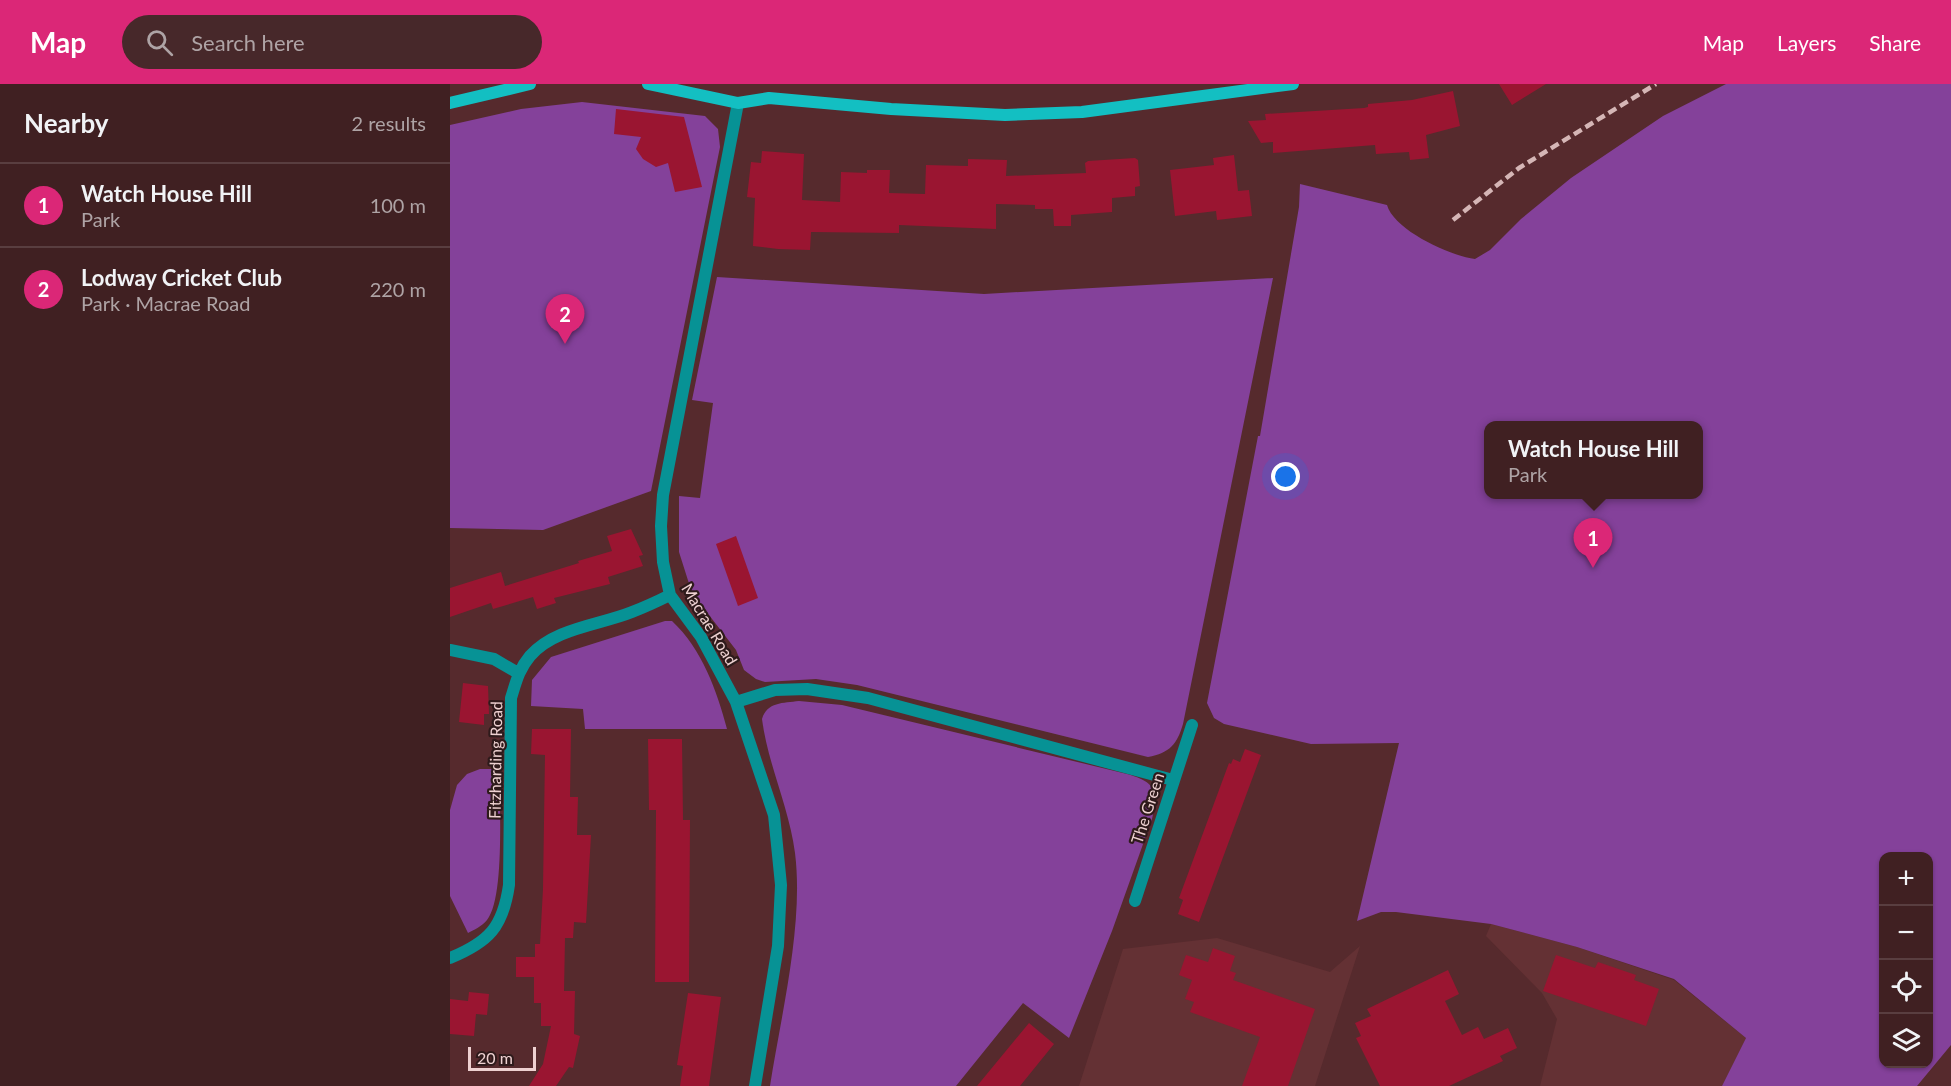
<!DOCTYPE html>
<html lang="en">
<head>
<meta charset="utf-8">
<style>
  body { margin:0; font-family:Lato,sans-serif; background:#47282a; color:#f1f3f6 }
  .controls { position:absolute; right:18px; bottom:18px; display:grid; overflow:hidden; border-radius:12px; box-shadow:0 2px 4px #0004 }
  .controls button { width:54px; height:54px; display:grid; place-items:center; padding:0; border:0; border-bottom:2px solid #593e40; background:#402022; color:#f1f3f6; font:30px sans-serif }
  .scale { position:absolute; left:18px; bottom:15px; width:68px; box-sizing:border-box; padding-left:6px; border:3px solid #eed1d1; border-top:0; font-size:16px; line-height:21px; white-space:nowrap; color:#eed1d1; -webkit-text-stroke:4px #2e1a1b; paint-order:stroke }
  .you { position:absolute; left:836px; top:393px; width:21px; height:21px; margin:-15px; border:4px solid #fff; border-radius:50%; background:#1a73e8; box-shadow:0 0 0 9px #1a73e833 }
  .badge { display:grid; place-items:center; width:39px; height:39px; border-radius:50%; background:#db2777; color:#fff; font-size:20px; font-weight:700 }
  .pin { position:absolute; translate:-50% -50px; filter:drop-shadow(0 2px 3px #0008) }
  .pin::after { content:''; position:absolute; top:32px; width:21px; height:18px; background:inherit; clip-path:polygon(0 0,100% 0,50% 100%) }
  .popup { position:absolute; left:1034px; top:337px; width:219px; height:78px; box-sizing:border-box; display:grid; place-content:center; border-radius:12px; background:#402022; filter:drop-shadow(0 2px 4px #0005); font-size:20px; white-space:nowrap; color:#aea3a5 }
  .popup b { font-size:22px; color:#f1f3f6 }
  .popup::after { content:''; position:absolute; left:50%; top:100%; margin-left:-12px; border:12px solid transparent; border-top-color:#402022 }
  .list { margin:0; padding:0; list-style:none }
  h2 { display:flex; justify-content:space-between; align-items:center; height:78px; margin:0; padding:0 24px; font-size:26px }
  h2 small { font-size:20px; font-weight:400; color:#aea3a5 }
  .list li { display:grid; grid-template-columns:39px 1fr auto; gap:18px; align-items:center; box-sizing:border-box; height:84px; padding:0 24px; border-top:2px solid #593e40 }
  .list b { display:block; font-size:22px; white-space:nowrap }
  .list p { margin:0; font-size:20px; white-space:nowrap; color:#aea3a5 }
  .list em { font-size:20px; font-style:normal; color:#aea3a5 }
  .icon { flex:none; width:33px; height:33px; fill:none; stroke:currentColor; stroke-width:2; stroke-linecap:round; stroke-linejoin:round }
  .map { position:relative; flex:none; width:1501px; height:1002px; overflow:hidden }
  header { display:flex; align-items:center; gap:36px; box-sizing:border-box; height:84px; padding:0 30px; background:#db2777; color:#fff }
  header strong { font-size:28px }
  nav { display:flex; gap:33px; margin-inline-start:auto; font-size:21px }
  .search { width:420px; height:54px; background:#47282a; display:flex; align-items:center; gap:15px; box-sizing:border-box; padding:0 21px; border-radius:33px; color:#aea3a5; font-size:22px }
  main { display:flex }
  aside { flex:1; background:#402022 }
  .map>svg:first-child { display:block }
</style>
</head>
<body>
<header>
<strong>Map</strong>
<div class="search"><svg class="icon" aria-label="search" viewBox="0 0 24 24"><circle cx="10" cy="10" r="6"/><path d="M15 15l6 6"/></svg>Search here</div>
<nav><a>Map</a><a>Layers</a><a>Share</a></nav>
</header>
<main>
<aside>
<h2>Nearby<small>2 results</small></h2>
<ul class="list">
<li><span class="badge">1</span><div><b>Watch House Hill</b><p>Park</p></div><em>100 m</em></li>
<li><span class="badge">2</span><div><b>Lodway Cricket Club</b><p>Park · Macrae Road</p></div><em>220 m</em></li>
</ul>
</aside>
<div class="map">
<svg width="1501" height="1002" viewBox="0 0 1501 1002">
  <rect width="100%" height="100%" fill="#562a2d"/>
  <path fill="#643134" d="M 1041,840 L 1127,863 L 1224,896 L 1296,954 L 1272,1002 L 1090,1002 L 1107,935 L 1092,909 L 1036,852 Z
    M 767,854 L 880,888 L 910,862 L 865,1002 L 629,1002 L 673,865 Z"/>
  <path fill="#84419a" fill-rule="evenodd" d="M 1276,0 L 1501,0 L 1501,961 L 1467,1002 L 1272,1002 L 1296,954 L 1224,895 L 1127,863 L 1041,840 L 946,828 L 931,828 L 907,837 L 949,659 L 861,660 L 774,640 L 764,634 L 757,619 L 808,352 L 810,352 L 849,123 L 850,100 L 937,121 C 944,146 1000,172 1025,175 L 1040,166 L 1071,135 L 1121,94 L 1213,32 ZM 1038,342 L 1248,342 L 1248,410 L 1038,410 ZM 1434,772 L 1478,772 L 1478,980 L 1434,980 Z
    M 132,18 L 255,32 L 268,45 L 270,63 L 201,407 L 93,446 L 0,444 L 0,41 L 71,25 Z
    M 267,193 L 534,210 L 823,194 L 733,640 C 727,660 720,669 698,673 L 407,601 L 366,595 L 315,598 L 306,595 L 294,586 L 286,566 L 242,509 L 229,468 L 229,412 L 250,414 L 263,319 L 242,316 Z
    M 215,537 L 222,537 C 252,565 267,607 277,645 L 135,645 L 133,625 L 81,622 L 82,596 L 101,573 Z
    M 349,617 L 392,621 L 677,690 C 705,698 709,706 702,735 L 662,847 L 619,954 L 573,919 L 506,1002 L 320,1002 C 331,931 354,840 345,769 C 339,723 318,681 312,635 C 317,618 333,619 349,617 Z
    M 30,685 L 44,685 L 50,690 C 49,721 55,814 37,836 C 32,842 24,846 18,849 L 0,812 L 0,726 L 7,701 L 17,690 Z"/>
  <path fill="#9a1531" d="M 1049,0 L 1096,0 L 1062,21 Z
    M 1003,7 L 1010,42 L 976,51 L 979,74 L 960,76 L 959,68 L 926,70 L 925,61 L 823,69 L 823,58 L 811,59 L 798,37 L 816,36 L 815,30 L 914,24 L 918,23 L 918,20 L 962,16 Z
    M 166,25 L 234,33 L 252,103 L 225,108 L 218,79 L 206,83 L 193,75 L 186,65 L 191,53 L 164,50 Z
    M 312,67 L 354,70 L 352,116 L 390,118 L 391,88 L 417,89 L 417,86 L 440,86 L 439,109 L 475,110 L 476,81 L 518,82 L 518,75 L 557,76 L 556,92 L 636,89 L 635,79 L 638,77 L 685,74 L 688,76 L 690,102 L 685,103 L 685,112 L 662,114 L 662,128 L 621,131 L 621,142 L 604,142 L 603,125 L 585,125 L 585,121 L 546,120 L 546,145 L 449,141 L 449,149 L 361,148 L 360,166 L 328,165 L 303,162 L 305,114 L 297,113 L 301,78 L 311,79 Z
    M 784,71 L 788,107 L 799,106 L 802,132 L 767,136 L 766,127 L 725,132 L 720,86 L 764,81 L 763,74 Z
    M 181,445 L 193,471 L 189,472 L 193,482 L 158,493 L 160,500 L 104,514 L 106,519 L 87,525 L 83,513 L 43,525 L 41,519 L 0,533 L 0,504 L 51,488 L 55,502 L 129,479 L 128,477 L 162,467 L 157,452 Z
    M 286,452 L 308,514 L 288,522 L 266,460 Z
    M 13,599 L 38,602 L 39,630 L 34,630 L 34,641 L 9,638 Z
    M 82,645 L 121,645 L 120,713 L 128,713 L 127,751 L 141,751 L 136,839 L 124,838 L 123,854 L 115,854 L 114,907 L 125,907 L 124,950 L 130,952 L 123,984 L 119,983 L 106,1002 L 79,1002 L 93,980 L 101,942 L 91,942 L 91,919 L 84,919 L 84,893 L 66,893 L 66,873 L 85,873 L 85,860 L 90,860 L 93,805 L 95,671 L 81,670 Z
    M 198,655 L 232,655 L 233,736 L 240,736 L 239,898 L 205,898 L 206,726 L 199,726 Z
    M 795,665 L 811,671 L 749,838 L 728,830 L 733,816 L 729,814 L 779,679 L 781,680 L 783,675 L 790,678 Z
    M 763,864 L 785,872 L 780,887 L 786,889 L 783,896 L 865,925 L 838,1002 L 792,1002 L 810,953 L 740,928 L 744,918 L 735,915 L 742,896 L 729,891 L 736,871 L 758,878 Z
    M 1106,871 L 1145,884 L 1148,878 L 1186,891 L 1184,896 L 1209,905 L 1196,942 L 1093,907 Z
    M 998,886 L 1009,910 L 995,917 L 1012,951 L 1028,943 L 1034,955 L 1058,944 L 1067,964 L 1050,972 L 1053,977 L 999,1002 L 930,1002 L 906,954 L 911,952 L 905,939 L 921,932 L 917,925 Z
    M 19,908 L 39,910 L 37,931 L 26,930 L 24,952 L 0,950 L 0,915 L 18,917 Z
    M 238,909 L 271,913 L 259,1002 L 230,1002 L 233,982 L 227,981 Z
    M 579,939 L 604,960 L 570,1002 L 527,1002 Z"/>
  <g fill="none" stroke-linecap="round" stroke-linejoin="round">
    <path stroke="#079295" stroke-width="12" d="M 288,19 L 213,411 L 211,442 L 213,478 L 220,511 L 251,553 L 286,618 L 324,731 L 331,801 L 328,862 L 305,1002
      M 0,566 L 44,575 L 68,589
      M 286,618 L 325,606 L 357,605 L 418,614 L 723,696
      M 685,817 L 742,641
      M 0,874 C 39,858 53,843 59,801 L 61,614 C 66,598 69,585 80,572 C 104,544 150,541 182,528 C 195,523 208,517 220,511"/>
    <path stroke="#13bfc2" stroke-width="12" d="M 198,0 L 288,19 L 319,14 L 441,25 L 555,31 L 632,28 L 843,0
      M 0,19 L 80,0"/>
    <path stroke="#d5b6b6" stroke-width="4.5" stroke-dasharray="9 4.5" stroke-linecap="butt" d="M 1003,136 L 1069,84 L 1206,0"/>
  </g>
  <g text-anchor="middle" dominant-baseline="central" stroke-width="4.5" stroke-linejoin="round" paint-order="stroke">
    <g font-size="16" fill="#eed1d1" stroke="#2e1a1b">
      <text transform="translate(260 540) rotate(59)">Macrae Road</text>
      <text transform="translate(45 676) rotate(-89)">Fitzharding Road</text>
      <text transform="translate(697 724) rotate(-72)">The Green</text>
    </g>
  </g>
</svg>
<div class="controls">
<button>+</button>
<button>−</button>
<button><svg class="icon" aria-label="locate" viewBox="0 0 24 24"><circle cx="12" cy="12" r="6"/><path d="M12 2v4M12 18v4M2 12h4M18 12h4"/></svg></button>
<button><svg class="icon" aria-label="layers" viewBox="0 0 24 24"><path d="M12 4l9 5-9 5-9-5zM3 14l9 5 9-5"/></svg></button>
</div>
<div class="scale">20 m</div>
<div class="you"></div>
<div class="pin badge" style="left:1143px;top:484px">1</div>
<div class="popup"><b>Watch House Hill</b>Park</div>
<div class="pin badge" style="left:115px;top:260px">2</div>
</div>
</main>
</body>
</html>
